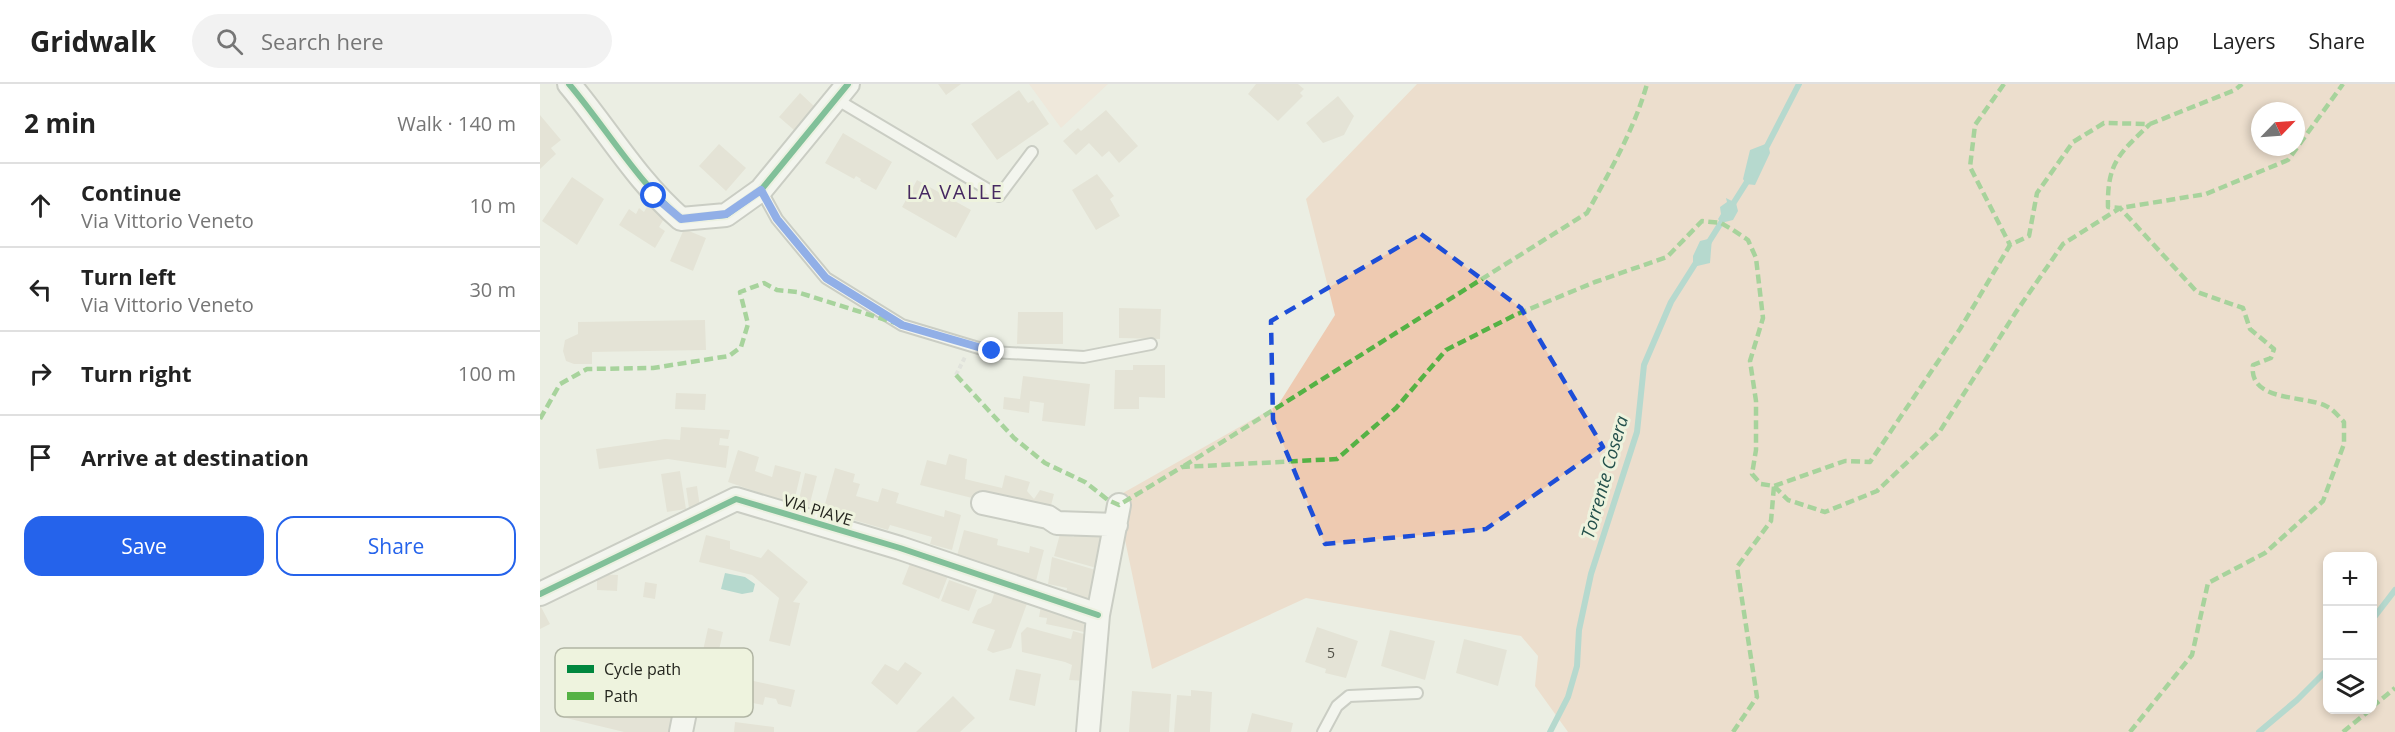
<!DOCTYPE html>
<html lang="en">
<head>
<meta charset="utf-8">
<style>
  body { margin:0; font-family:"Open Sans",sans-serif; background:#f2f2f2; color:#222 }
  .controls { position:absolute; right:18px; bottom:18px; display:grid; overflow:hidden; border-radius:12px; box-shadow:0 3px 9px #0003 }
  .controls button { width:54px; height:54px; display:grid; place-items:center; padding:0; border:0; border-bottom:2px solid #e0e0e0; background:#fff; color:#222; font:30px sans-serif }
  .compass { position:absolute; left:1711px; top:18px; width:54px; height:54px; border-radius:50%; background:#fff; box-shadow:0 3px 9px #0003; rotate:65deg }
  .stop { position:absolute; width:18px; height:18px; margin:-14px; border:4px solid #2563eb; border-radius:50%; background:#fff }
  .stop.end { background:#2563eb; border-color:#fff; box-shadow:0 2px 6px #0008 }
  .list { margin:0; padding:0; list-style:none }
  h2 { display:flex; justify-content:space-between; align-items:center; height:78px; margin:0; padding:0 24px; font-size:26px }
  h2 small { font-size:20px; font-weight:400; color:#767676 }
  .list li { display:grid; grid-template-columns:39px 1fr auto; gap:18px; align-items:center; box-sizing:border-box; height:84px; padding:0 24px; border-top:2px solid #e0e0e0 }
  .list b { display:block; font-size:22px; white-space:nowrap }
  .list p { margin:0; font-size:20px; white-space:nowrap; color:#767676 }
  .list em { font-size:20px; font-style:normal; color:#767676 }
  .actions { display:flex; gap:12px; padding:18px 24px }
  .actions a { flex:1; padding:14px 0; border:2px solid #2563eb; border-radius:18px; text-align:center; font-size:21px; color:#2563eb }
  .actions .main { background:#2563eb; color:#fff }
  .icon { flex:none; width:33px; height:33px; fill:none; stroke:currentColor; stroke-width:2; stroke-linecap:round; stroke-linejoin:round }
  .map { position:relative; flex:none; width:1855px; height:648px; overflow:hidden }
  header { display:flex; align-items:center; gap:36px; box-sizing:border-box; height:84px; padding:0 30px; background:#fff; border-bottom:2px solid #e0e0e0 }
  header strong { font-size:28px }
  nav { display:flex; gap:33px; margin-inline-start:auto; font-size:21px }
  .search { width:420px; height:54px; background:#f2f2f2; display:flex; align-items:center; gap:15px; box-sizing:border-box; padding:0 21px; border-radius:33px; color:#767676; font-size:22px }
  main { display:flex }
  aside { flex:1; background:#fff }
  .map>svg:first-child { display:block }
</style>
</head>
<body>
<header>
<strong>Gridwalk</strong>
<div class="search"><svg class="icon" aria-label="search" viewBox="0 0 24 24"><circle cx="10" cy="10" r="6"/><path d="M15 15l6 6"/></svg>Search here</div>
<nav><a>Map</a><a>Layers</a><a>Share</a></nav>
</header>
<main>
<aside>
<h2>2 min<small>Walk · 140 m</small></h2>
<ul class="list">
<li><svg class="icon" aria-label="ahead" viewBox="0 0 24 24"><path d="M12 20V5M6 11l6-6 6 6"/></svg><div><b>Continue</b><p>Via Vittorio Veneto</p></div><em>10 m</em></li>
<li><svg class="icon" aria-label="left" viewBox="0 0 24 24"><path d="M17 20v-9H6M10 6l-5 5 5 5"/></svg><div><b>Turn left</b><p>Via Vittorio Veneto</p></div><em>30 m</em></li>
<li><svg class="icon" aria-label="right" viewBox="0 0 24 24"><path d="M7 20v-9h11M14 6l5 5-5 5"/></svg><div><b>Turn right</b></div><em>100 m</em></li>
<li><svg class="icon" aria-label="arrive" viewBox="0 0 24 24"><path d="M6 21V4h12l-3 4 3 4H6"/></svg><div><b>Arrive at destination</b></div></li>
</ul>
<div class="actions"><a class="main">Save</a><a>Share</a></div>
</aside>
<div class="map">
<svg width="1855" height="648" viewBox="0 0 1855 648">
  <rect width="100%" height="100%" fill="#ebeee3"/>
  <path fill="#f3e0d0" d="M 489,0 L 568,0 L 521,44 Z"/>
  <path fill="#eecab1" fill-rule="evenodd" d="M 877,0 L 1855,0 L 1855,648 L 1028,648 L 995,602 L 998,572 L 981,552 L 766,514 L 612,585 L 576,413 L 738,321 L 795,231 L 766,115 ZM 1720,27 L 1756,27 L 1756,63 L 1720,63 ZM 1788,472 L 1832,472 L 1832,626 L 1788,626 Z"/>
  <path fill="#77beb4" d="M 1228,59 L 1230,69 L 1215,101 L 1206,100 L 1203,95 L 1210,66 Z
    M 1186,114 L 1196,119 L 1198,127 L 1193,136 L 1181,139 L 1178,135 L 1181,130 L 1180,123 L 1187,118 Z
    M 1172,154 L 1170,179 L 1153,183 L 1153,172 L 1160,157 Z
    M 185,489 L 205,493 L 215,500 L 213,508 L 202,510 L 181,505 Z"/>
  <g fill="none" stroke-linecap="round" stroke-linejoin="round">
    <path stroke="#77beb4" stroke-width="6" d="M 1225,66 L 1259,0
      M 1191,123 L 1210,93
      M 1167,161 L 1184,134
      M 1832,536 L 1855,506
      M 1010,648 L 1028,613 L 1037,582 L 1039,546 L 1051,490 L 1097,348 L 1104,281 L 1131,218 L 1157,177
      M 1719,648 L 1757,616 L 1788,585"/>
  </g>
  <path fill="#dcd6c5" d="M 398,0 L 421,0 L 406,11 Z
    M 716,0 L 758,0 L 764,5 L 760,9 L 763,12 L 738,37 L 708,10 Z
    M 479,6 L 488,19 L 493,16 L 509,40 L 457,76 L 431,40 Z
    M 260,9 L 275,23 L 254,46 L 239,33 Z
    M 798,12 L 814,32 L 804,51 L 783,59 L 766,39 Z
    M 566,26 L 598,62 L 579,79 L 569,67 L 562,73 L 549,59 L 536,71 L 523,57 L 538,44 L 541,47 Z
    M 0,31 L 21,56 L 11,64 L 16,70 L 0,85 Z
    M 303,49 L 352,78 L 336,106 L 320,97 L 321,95 L 316,92 L 314,95 L 285,79 Z
    M 179,60 L 206,84 L 186,107 L 159,82 Z
    M 557,90 L 574,112 L 570,115 L 580,132 L 556,146 L 532,106 Z
    M 32,93 L 64,115 L 37,161 L 2,137 Z
    M 377,96 L 431,126 L 416,154 L 362,123 Z
    M 109,119 L 127,130 L 119,143 L 125,147 L 115,164 L 79,141 L 89,125 L 96,130 L 99,124 L 104,128 Z
    M 144,145 L 166,154 L 153,187 L 130,177 Z
    M 579,224 L 621,225 L 620,255 L 579,254 Z
    M 478,228 L 523,228 L 523,260 L 477,260 Z
    M 165,236 L 166,266 L 52,268 L 52,280 L 34,280 L 26,277 L 23,267 L 25,256 L 38,250 L 38,238 Z
    M 593,281 L 625,281 L 625,314 L 599,313 L 599,325 L 574,325 L 575,286 L 593,286 Z
    M 483,292 L 550,300 L 545,342 L 502,337 L 504,319 L 490,317 L 489,329 L 463,325 L 464,313 L 480,315 Z
    M 136,309 L 166,310 L 165,326 L 135,325 Z
    M 141,343 L 190,346 L 188,355 L 180,354 L 179,361 L 189,362 L 186,384 L 128,375 L 59,385 L 56,365 L 125,355 L 140,356 Z
    M 198,366 L 219,373 L 215,387 L 232,393 L 235,381 L 261,388 L 253,422 L 227,416 L 226,411 L 188,398 Z
    M 409,370 L 427,375 L 425,395 L 462,404 L 465,391 L 490,398 L 487,407 L 494,415 L 500,406 L 514,410 L 508,433 L 380,401 L 387,376 L 406,381 Z
    M 295,384 L 315,390 L 313,398 L 320,400 L 316,412 L 338,418 L 342,404 L 359,409 L 356,419 L 404,433 L 405,426 L 421,431 L 412,466 L 390,460 L 392,453 L 350,441 L 348,446 L 283,427 Z
    M 140,387 L 146,425 L 127,428 L 121,390 Z
    M 265,389 L 277,392 L 268,427 L 257,424 Z
    M 157,402 L 160,423 L 149,424 L 146,404 Z
    M 536,443 L 570,451 L 560,485 L 514,472 L 520,450 L 534,453 Z
    M 424,446 L 458,455 L 457,461 L 489,469 L 490,462 L 504,466 L 496,497 L 415,479 Z
    M 166,451 L 190,457 L 190,465 L 221,474 L 228,465 L 268,498 L 253,518 L 260,519 L 250,562 L 229,557 L 239,514 L 212,491 L 159,478 Z
    M 512,473 L 559,487 L 550,523 L 525,517 L 527,504 L 508,500 Z
    M 371,477 L 408,492 L 399,515 L 362,500 Z
    M 57,490 L 78,491 L 77,507 L 57,506 Z
    M 409,496 L 437,506 L 429,527 L 401,517 Z
    M 105,498 L 117,500 L 115,515 L 103,513 Z
    M 456,504 L 489,514 L 471,564 L 453,569 L 447,566 L 455,546 L 432,539 L 438,525 L 451,519 Z
    M 502,516 L 547,529 L 544,548 L 506,540 L 507,534 L 499,533 Z
    M 0,521 L 10,540 L 0,545 Z
    M 487,543 L 531,555 L 533,547 L 551,552 L 547,597 L 529,596 L 532,581 L 525,578 L 482,568 L 481,549 Z
    M 777,543 L 818,557 L 806,594 L 785,589 L 786,585 L 765,578 Z
    M 168,544 L 183,548 L 177,575 L 162,571 Z
    M 850,546 L 895,557 L 885,596 L 841,582 Z
    M 924,555 L 967,566 L 958,602 L 916,589 Z
    M 365,578 L 382,589 L 357,621 L 331,599 L 345,580 L 358,587 Z
    M 476,585 L 501,590 L 495,622 L 469,616 Z
    M 173,588 L 255,606 L 251,623 L 238,620 L 236,615 L 225,613 L 223,621 L 187,614 L 186,606 L 170,603 Z
    M 30,597 L 138,622 L 132,648 L 84,648 L 22,633 Z
    M 651,606 L 672,608 L 670,648 L 634,648 L 637,611 L 651,612 Z
    M 592,607 L 631,610 L 629,648 L 589,648 Z
    M 413,612 L 435,634 L 420,648 L 376,648 Z
    M 712,629 L 753,639 L 751,648 L 707,648 Z
    M 195,638 L 234,643 L 234,648 L 194,648 Z"/>
  <g fill="none" stroke-linecap="round" stroke-linejoin="round">
    <g stroke="#a3a59d" stroke-width="14">
      <path id="lane" d="M 296,15 L 459,112 L 492,68
        M 221,106 L 237,135 L 286,194 L 362,241 L 452,268 L 544,273 L 611,260
        M 783,648 L 797,622 L 809,612 L 877,609"/>
    </g>
    <g stroke="#a3a59d" stroke-width="26">
      <path id="street" d="M 29,0 C 67,45 96,96 141,135 L 186,131 L 221,106 L 308,0
        M 443,419 L 508,433 L 517,439 L 576,441
        M 0,510 L 196,415 L 360,464 L 558,531
        M 141,648 L 147,618
        M 548,648 L 558,531 L 579,421"/>
    </g>
    <path stroke="#d5d5d2" stroke-width="4" stroke-dasharray="4.5 3" stroke-linecap="butt" d="M 416,291 L 425,273"/>
    <use href="#lane" stroke="#fcfcfb" stroke-width="10"/>
    <use href="#street" stroke="#fcfcfb" stroke-width="22"/>
    <path stroke="#55b245" stroke-width="4.5" stroke-dasharray="9 4.5" stroke-linecap="butt" d="M 1464,0 L 1435,41 L 1430,83 L 1470,161
      M 416,291 L 474,354 L 505,379 L 545,398 L 568,416 L 579,421 L 642,383 L 797,375 L 856,324 L 906,266 L 975,231 L 1055,198 L 1127,173 L 1162,137 L 1181,139 L 1193,146 L 1208,156 L 1216,174 L 1223,234 L 1210,277 L 1216,317 L 1216,366 L 1212,390 L 1221,400 L 1234,402 L 1305,377 L 1330,378 L 1420,245 L 1470,161 L 1489,152 L 1497,109 L 1533,58 L 1564,39 L 1610,40 L 1695,6 L 1702,0
      M 0,335 L 20,300 L 47,285 L 113,284 L 189,272 L 201,263 L 208,240 L 200,208 L 224,199 L 237,206 L 257,208 L 362,241
      M 644,382 L 1047,129 C 1070,87 1094,46 1107,0
      M 1234,402 L 1248,416 L 1285,428 L 1337,407 L 1400,347 L 1476,228 L 1523,160 L 1580,124 L 1666,110 L 1748,76 L 1803,0
      M 1832,623 L 1855,604
      M 1193,648 L 1217,613 L 1197,483 L 1231,437 L 1234,402
      M 1590,648 L 1652,571 L 1668,499 L 1725,469 L 1783,417 L 1804,360 L 1804,338 C 1799,333 1793,325 1786,322 C 1764,311 1708,318 1713,281 L 1731,274 L 1734,265 L 1710,245 L 1703,224 L 1657,208 L 1580,124 L 1568,123 C 1567,78 1580,69 1610,40
      M 1803,648 L 1830,626"/>
    <g stroke="#eef3de" stroke-width="10">
      <path id="cycleway" d="M 29,0 C 67,45 96,96 141,135 L 186,131 L 221,106 L 308,0
        M 0,510 L 196,415 L 360,464 L 558,531"/>
    </g>
    <use href="#cycleway" stroke="#00873e" stroke-width="6"/>
  </g>
  <g fill="none" stroke-linecap="round" stroke-linejoin="round">
    <path stroke="#2563eb" stroke-width="8" d="M 114,112 L 141,135 L 186,130 L 221,106 L 237,135 L 286,194 L 362,241 L 452,267"/>
  </g>
  <path d="M0 0H1855V648H0ZM 881,150 L 981,224 L 1063,363 L 946,445 L 785,460 L 733,336 L 731,237 Z" fill="#ebeee3" fill-opacity=".55" fill-rule="evenodd"/>
  <path fill="none" stroke="#1d4ed8" stroke-width="4.5" stroke-dasharray="12 8" stroke-linejoin="round" d="M 881,150 L 981,224 L 1063,363 L 946,445 L 785,460 L 733,336 L 731,237 Z"/>
  <g text-anchor="middle" dominant-baseline="central" stroke-width="6" stroke-linejoin="round" paint-order="stroke">
    <g font-size="14" fill="#525148">
      <text x="791" y="568">5</text>
    </g>
    <g font-size="16" fill="#24251e" stroke="#eef3de">
      <text transform="translate(278 426) rotate(17)">VIA PIAVE</text>
    </g>
    <g font-size="18" font-style="italic" fill="#24514c" stroke="#eef3de">
      <text transform="translate(1064 393) rotate(-74)">Torrente Cosera</text>
    </g>
    <g font-size="20" letter-spacing="1.5" fill="#462861" stroke="#eef3de">
      <text x="415" y="107">LA VALLE</text>
    </g>
  </g>
  <rect x="15" y="564" width="198" height="69" rx="9" fill="#eef3de" stroke="#b1b5a4" stroke-width="1.5"/>
  <rect x="27" y="581" width="27" height="8" fill="#00873e"/>
  <rect x="27" y="608" width="27" height="8" fill="#55b245"/>
  <g font-size="16" fill="#24251e">
    <text x="64" y="591">Cycle path</text>
    <text x="64" y="618">Path</text>
  </g>
</svg>
<div class="controls">
<button>+</button>
<button>−</button>
<button><svg class="icon" aria-label="layers" viewBox="0 0 24 24"><path d="M12 4l9 5-9 5-9-5zM3 14l9 5 9-5"/></svg></button>
</div>
<svg class="compass" viewBox="-18 -18 36 36"><path d="M0-13l5 13h-10z" fill="#e53935"/><path d="M0 13l5-13h-10z" fill="#767676"/></svg>
<div class="stop" style="left:114px;top:112px"></div>
<div class="stop end" style="left:452px;top:267px"></div>
</div>
</main>
</body>
</html>
